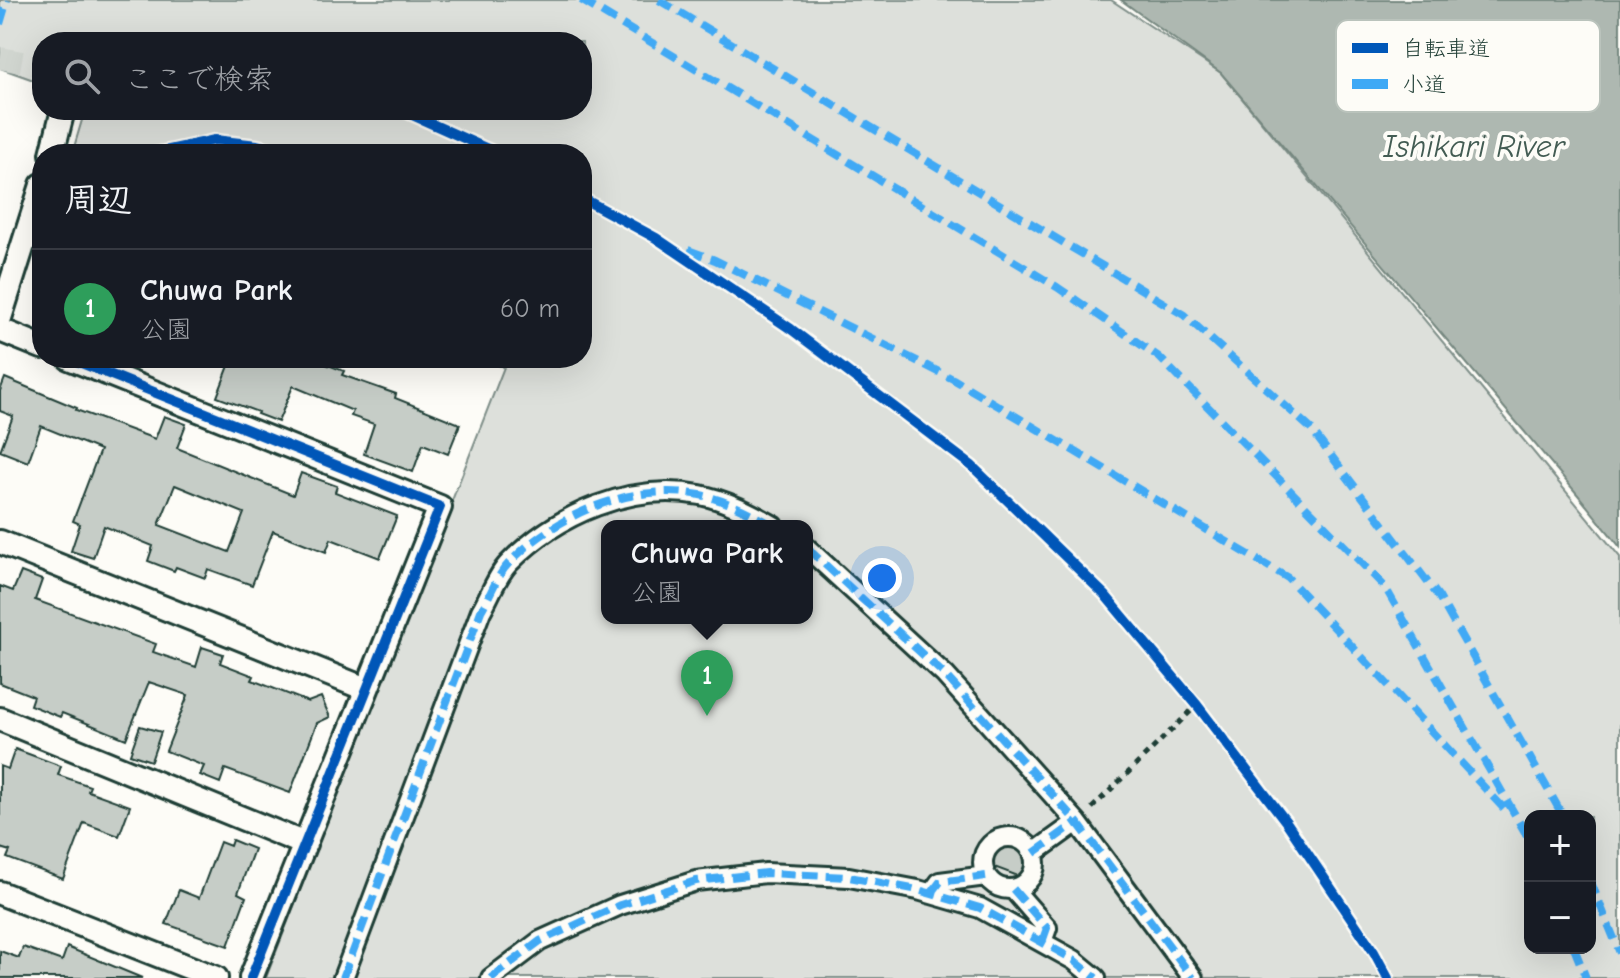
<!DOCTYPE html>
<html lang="ja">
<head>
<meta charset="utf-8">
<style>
  body { margin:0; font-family:"Comic Neue","Klee One",sans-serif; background:#20242c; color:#f1f3f6 }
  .controls { position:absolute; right:24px; bottom:24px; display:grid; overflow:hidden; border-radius:16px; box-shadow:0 8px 32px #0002 }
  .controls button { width:72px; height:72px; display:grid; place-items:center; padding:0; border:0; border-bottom:2px solid #363941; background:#171b24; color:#f1f3f6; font:40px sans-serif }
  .you { position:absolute; left:882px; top:578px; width:28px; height:28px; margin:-20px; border:6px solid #fff; border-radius:50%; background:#1a73e8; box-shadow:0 0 0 12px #1a73e833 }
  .badge { display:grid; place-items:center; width:52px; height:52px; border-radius:50%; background:#92a19f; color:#fff; font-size:26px; font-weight:700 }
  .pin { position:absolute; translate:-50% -66px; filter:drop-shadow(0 2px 4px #0008) }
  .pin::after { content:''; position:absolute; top:42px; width:28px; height:24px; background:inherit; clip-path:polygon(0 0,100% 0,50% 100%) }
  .popup { position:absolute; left:601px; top:520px; width:212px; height:104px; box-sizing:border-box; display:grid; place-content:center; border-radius:16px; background:#171b24; filter:drop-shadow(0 2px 6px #0005); font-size:26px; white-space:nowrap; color:#9ea1a6 }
  .popup b { font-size:30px; color:#f1f3f6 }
  .popup::after { content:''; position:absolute; left:50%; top:100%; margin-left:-16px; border:16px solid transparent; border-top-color:#171b24 }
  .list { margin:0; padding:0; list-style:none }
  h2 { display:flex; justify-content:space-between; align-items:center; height:104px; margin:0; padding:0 32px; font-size:34px }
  h2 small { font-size:26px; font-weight:400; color:#9ea1a6 }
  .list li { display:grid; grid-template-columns:52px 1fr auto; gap:24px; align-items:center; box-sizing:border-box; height:120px; padding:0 32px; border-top:2px solid #363941 }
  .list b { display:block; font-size:30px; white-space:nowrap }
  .list p { margin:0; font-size:26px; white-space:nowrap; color:#9ea1a6 }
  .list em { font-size:26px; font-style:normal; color:#9ea1a6 }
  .icon { flex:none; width:44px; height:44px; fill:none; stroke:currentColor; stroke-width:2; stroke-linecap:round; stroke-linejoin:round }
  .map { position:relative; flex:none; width:1620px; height:978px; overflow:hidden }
  .search { position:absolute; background:#171b24; box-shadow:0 8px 32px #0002; left:32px; top:32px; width:560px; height:88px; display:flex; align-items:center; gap:20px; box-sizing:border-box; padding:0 28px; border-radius:32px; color:#9ea1a6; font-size:30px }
  .panel { position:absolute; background:#171b24; box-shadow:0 8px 32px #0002; left:32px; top:144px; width:560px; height:224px; border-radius:32px }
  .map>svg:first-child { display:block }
</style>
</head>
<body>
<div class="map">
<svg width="1620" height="978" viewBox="0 0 1620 978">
  <rect width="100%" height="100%" fill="#fdfcf7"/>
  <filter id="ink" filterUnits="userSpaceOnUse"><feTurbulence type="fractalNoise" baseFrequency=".0125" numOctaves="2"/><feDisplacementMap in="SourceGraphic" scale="16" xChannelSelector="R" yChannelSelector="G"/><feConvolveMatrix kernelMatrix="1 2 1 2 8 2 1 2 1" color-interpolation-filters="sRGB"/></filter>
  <g filter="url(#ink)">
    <path fill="#dde0db" stroke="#7e8e88" stroke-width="2" fill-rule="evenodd" d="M 0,0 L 1111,0 L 1221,73 L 1620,557 L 1620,978 L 266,978 L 504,367 L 477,358 L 582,358 L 582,154 L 72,154 L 85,110 L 582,110 L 582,42 L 42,42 L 42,83 L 0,68 ZM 607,526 L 807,526 L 807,618 L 607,618 ZM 1530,816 L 1590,816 L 1590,948 L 1530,948 Z"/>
    <path fill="#aeb8b1" stroke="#75877f" stroke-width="2" d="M 1121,0 L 1620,0 L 1620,547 L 1578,495 L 1221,73 Z"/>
    <path fill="#c6cdc7" stroke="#1f3d34" stroke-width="2" fill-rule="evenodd" d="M 232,358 L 310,358 L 344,371 L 342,375 L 396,394 L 395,398 L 460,424 L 448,454 L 423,444 L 413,472 L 364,454 L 374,424 L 351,416 L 353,411 L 293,386 L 278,422 L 257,414 L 258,412 L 217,397 Z
      M 5,378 L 77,408 L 76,410 L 155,439 L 164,416 L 186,424 L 177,448 L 293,495 L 301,473 L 337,486 L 335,492 L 397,516 L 380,558 L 331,539 L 326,552 L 273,531 L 252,585 L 208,569 L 205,578 L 176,567 L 174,571 L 148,561 L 153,546 L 104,526 L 93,558 L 71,551 L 80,524 L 73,521 L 100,450 L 41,426 L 28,462 L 0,451 L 13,416 L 0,411 L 0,391 ZM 175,485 L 244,513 L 229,552 L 159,525 Z
      M 21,572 L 42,580 L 35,600 L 156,644 L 153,652 L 196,667 L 202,647 L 223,654 L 220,663 L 254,676 L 252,680 L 308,702 L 321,697 L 330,717 L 317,723 L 290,793 L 225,769 L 220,783 L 200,775 L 204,766 L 166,751 L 188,695 L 149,682 L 126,739 L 62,713 L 60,717 L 30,705 L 33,696 L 0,683 L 0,586 L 13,591 Z
      M 140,726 L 161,732 L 151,761 L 130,754 Z
      M 15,749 L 61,766 L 58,775 L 90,786 L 88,791 L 130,806 L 119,836 L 84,823 L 63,879 L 7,858 L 10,851 L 0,848 L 0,766 L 8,769 Z
      M 232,840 L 254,849 L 238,893 L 246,897 L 228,946 L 166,924 L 179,890 L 199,898 L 220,842 L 230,846 Z
      M 1011,842 L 1024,847 L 1022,853 L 1024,859 L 1031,864 L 1026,879 L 986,864 L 991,848 L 1002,843 Z
      M 23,947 L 62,961 L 67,947 L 142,978 L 0,978 L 0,951 L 19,958 Z"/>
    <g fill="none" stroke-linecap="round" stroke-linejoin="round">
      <path stroke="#d1d6d0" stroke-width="22" stroke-dasharray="22 11" stroke-linecap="butt" d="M 0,58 L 42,66"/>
      <g stroke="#1f3d34" stroke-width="24">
        <path id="pedestrian" d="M 807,548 L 945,675 L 1077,822 L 1193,978
          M983 863a26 26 0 1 1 52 0a26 26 0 1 1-52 0Z
          M 1034,853 L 1077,822
          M 1013,889 L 1047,928 L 1042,942
          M 931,894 L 940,882 L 986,876
          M 343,978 L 481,611 C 490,596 497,575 509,563 C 557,514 631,482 700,495 C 726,500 751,513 774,526
          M 491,978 L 540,941 L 620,905 L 696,881 L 766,873 L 849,877 L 918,890 L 980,908 L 1074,960 L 1096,978"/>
      </g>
      <g stroke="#1f3d34" stroke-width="28">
        <path id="minor" d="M 52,154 L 63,110
          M 0,318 L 42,185
          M 0,330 L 42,347
          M 69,358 L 440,507 L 251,978
          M 0,542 L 366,689
          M 0,719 L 305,844
          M 0,893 L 216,978"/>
      </g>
      <path stroke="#1f3d34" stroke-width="5" stroke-dasharray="6 6" stroke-linecap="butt" d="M 1092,808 L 1197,705"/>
      <use href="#pedestrian" stroke="#fdfcf7" stroke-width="18"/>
      <use href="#minor" stroke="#fdfcf7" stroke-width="22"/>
      <path stroke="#3fa9f5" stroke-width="8" stroke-dasharray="16 8" stroke-linecap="butt" d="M 581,0 L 1057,287 L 1159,357 L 1385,587 L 1530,841
        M 659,0 L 1184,315 L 1310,428 L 1439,597 L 1563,816
        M 0,24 L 7,0
        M 688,250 L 715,260 L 953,379 L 1288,578 L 1509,814
        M 807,548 L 945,675 L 1077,822 L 1193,978
        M 1034,853 L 1077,822
        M 1590,880 L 1620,953
        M 1013,889 L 1047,928 L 1042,942
        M 931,894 L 940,882 L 986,876
        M 1574,948 L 1586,978
        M 343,978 L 481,611 C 490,596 497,575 509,563 C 557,514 631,482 700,495 C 726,500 751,513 774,526
        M 491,978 L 540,941 L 620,905 L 696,881 L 766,873 L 849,877 L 918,890 L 980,908 L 1074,960 L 1096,978"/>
      <g stroke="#fdfcf7" stroke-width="15">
        <path id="cycleway" d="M 401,110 L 499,154
          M 151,154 L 215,140 L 257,145 L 294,154
          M 582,198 L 656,238 L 791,329 L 972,466 L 1105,595 L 1197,705 L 1287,823 L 1374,952 L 1388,978
          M 69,358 L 440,507 L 251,978"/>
      </g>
      <use href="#cycleway" stroke="#0057b8" stroke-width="10"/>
    </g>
  </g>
  <g text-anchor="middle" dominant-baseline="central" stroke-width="8" stroke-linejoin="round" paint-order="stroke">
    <g font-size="32" font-style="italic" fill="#435c53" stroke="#fdfcf7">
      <text x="1474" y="146">Ishikari River</text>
    </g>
  </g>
  <rect x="1336" y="20" width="264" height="92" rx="12" fill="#fdfcf7" stroke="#bac3bc" stroke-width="2"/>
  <rect x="1352" y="43" width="36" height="10" fill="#0057b8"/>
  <rect x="1352" y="79" width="36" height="10" fill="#3fa9f5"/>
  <g font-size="22" fill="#1f3d34">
    <text x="1402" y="56">自転車道</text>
    <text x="1402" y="92">小道</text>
  </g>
</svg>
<div class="controls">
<button>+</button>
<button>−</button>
</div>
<div class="you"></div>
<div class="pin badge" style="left:707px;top:716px;background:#2e9e5b">1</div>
<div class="popup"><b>Chuwa Park</b>公園</div>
<div class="search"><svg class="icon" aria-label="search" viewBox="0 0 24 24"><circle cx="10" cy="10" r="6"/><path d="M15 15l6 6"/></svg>ここで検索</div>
<section class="panel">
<h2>周辺<small></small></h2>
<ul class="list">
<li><span class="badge" style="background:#2e9e5b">1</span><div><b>Chuwa Park</b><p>公園</p></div><em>60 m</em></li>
</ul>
</section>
</div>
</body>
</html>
